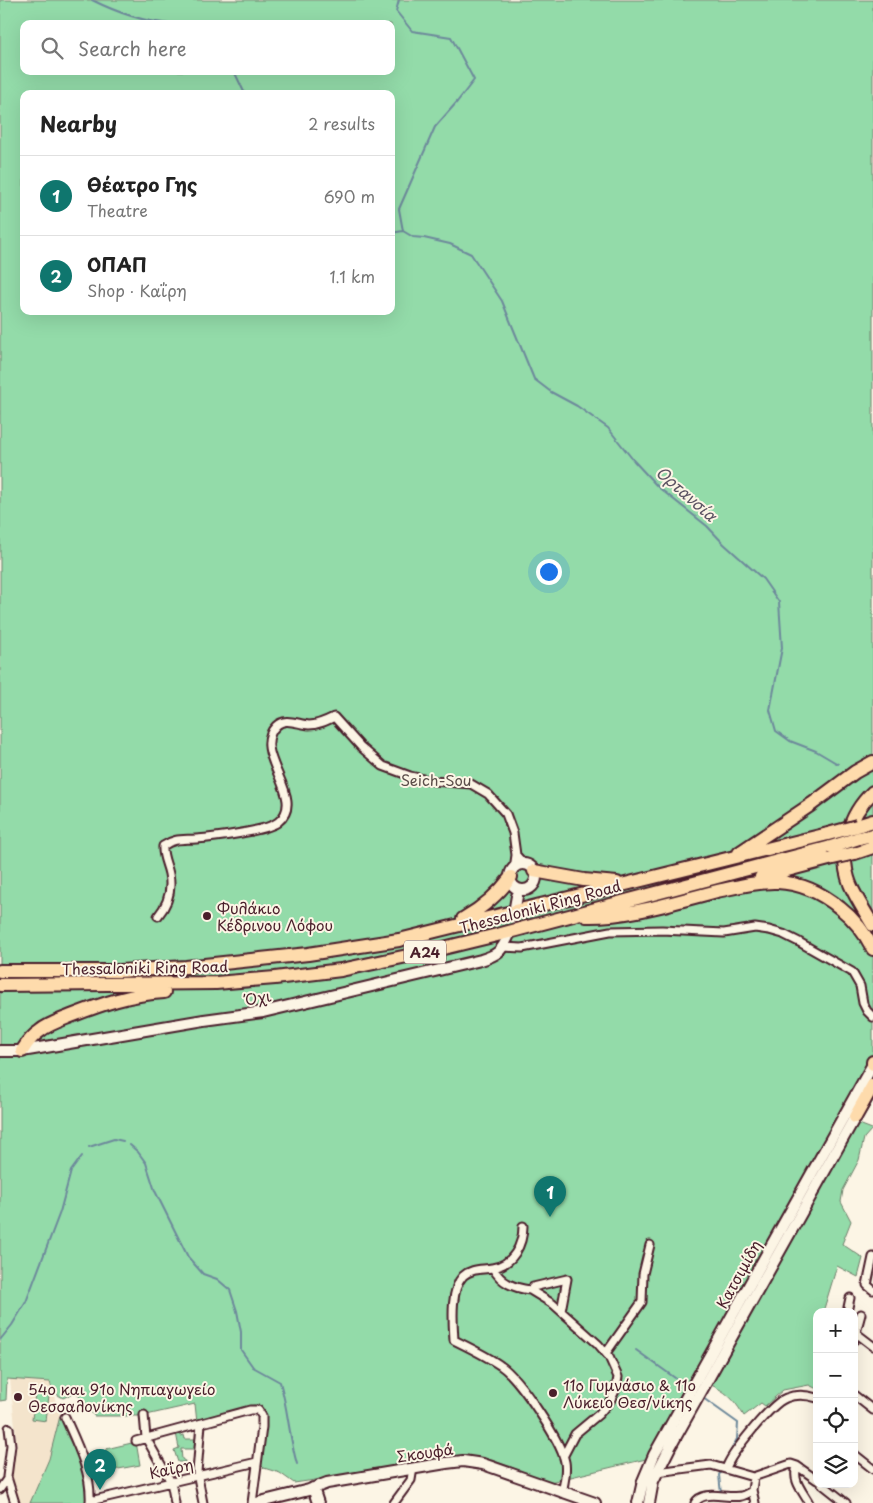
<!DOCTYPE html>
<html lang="en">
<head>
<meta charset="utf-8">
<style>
  body { margin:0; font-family:"Playpen Sans",sans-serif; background:#f6f6f6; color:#222 }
  .controls { position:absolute; right:15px; bottom:15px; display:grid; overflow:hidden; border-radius:10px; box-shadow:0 5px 20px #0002 }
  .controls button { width:45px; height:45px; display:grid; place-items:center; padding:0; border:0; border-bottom:1px solid #e0e0e0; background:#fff; color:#222; font:25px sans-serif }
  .you { position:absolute; left:548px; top:571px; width:18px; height:18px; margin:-12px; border:4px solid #fff; border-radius:50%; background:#1a73e8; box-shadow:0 0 0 8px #1a73e833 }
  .badge { display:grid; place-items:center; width:32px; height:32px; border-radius:50%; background:#0f766e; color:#fff; font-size:16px; font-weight:700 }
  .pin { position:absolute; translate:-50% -41px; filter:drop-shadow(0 1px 2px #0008) }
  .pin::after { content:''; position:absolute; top:26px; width:18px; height:15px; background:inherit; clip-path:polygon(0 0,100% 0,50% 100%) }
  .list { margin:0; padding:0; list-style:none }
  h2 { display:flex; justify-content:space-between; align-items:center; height:65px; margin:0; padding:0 20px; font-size:21px }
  h2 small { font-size:16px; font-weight:400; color:#767676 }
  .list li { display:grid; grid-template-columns:32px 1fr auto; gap:15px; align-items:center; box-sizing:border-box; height:80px; padding:0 20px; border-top:1px solid #e0e0e0 }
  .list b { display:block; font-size:19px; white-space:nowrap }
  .list p { margin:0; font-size:16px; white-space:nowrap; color:#767676 }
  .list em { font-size:16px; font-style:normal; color:#767676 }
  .icon { flex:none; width:28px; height:28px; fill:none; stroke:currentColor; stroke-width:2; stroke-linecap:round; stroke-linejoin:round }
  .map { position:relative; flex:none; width:873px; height:1503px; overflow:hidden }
  .search { position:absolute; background:#fff; box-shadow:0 5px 20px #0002; left:20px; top:20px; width:375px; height:55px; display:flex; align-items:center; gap:12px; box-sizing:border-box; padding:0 18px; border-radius:10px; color:#767676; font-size:19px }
  .panel { position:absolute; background:#fff; box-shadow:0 5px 20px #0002; left:20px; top:90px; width:375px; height:225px; border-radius:10px }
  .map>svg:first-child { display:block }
</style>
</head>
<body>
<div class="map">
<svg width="873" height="1503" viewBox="0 0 873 1503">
  <rect width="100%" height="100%" fill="#fcf5e5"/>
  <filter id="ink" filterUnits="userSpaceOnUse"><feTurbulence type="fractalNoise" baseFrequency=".02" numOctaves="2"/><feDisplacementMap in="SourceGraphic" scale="10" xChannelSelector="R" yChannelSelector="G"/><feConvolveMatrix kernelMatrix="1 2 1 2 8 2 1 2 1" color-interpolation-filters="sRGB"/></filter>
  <g filter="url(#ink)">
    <path fill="#f4e4cc" d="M 10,1379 L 50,1382 L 60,1416 L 49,1459 L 30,1503 L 18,1503 L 10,1478 L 17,1445 Z"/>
    <path fill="#93dba9" stroke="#6e7d6a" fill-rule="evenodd" d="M 0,0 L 873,0 L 873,1101 L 859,1124 L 872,1129 L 864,1138 L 859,1160 L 843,1190 L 841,1202 L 851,1221 L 842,1244 L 863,1258 L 858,1277 L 837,1266 L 823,1312 L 817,1312 L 817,1389 L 809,1385 L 783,1390 L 765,1406 L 761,1403 L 744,1416 C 729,1390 717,1387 690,1377 L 646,1459 L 550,1482 L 492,1460 L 468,1458 L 294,1483 L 280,1473 L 264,1468 L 261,1465 L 267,1414 L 260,1407 L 254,1405 L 197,1423 L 195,1404 L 142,1416 L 94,1416 L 76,1392 L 63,1398 L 53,1392 L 50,1382 L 7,1379 L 6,1400 L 0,1401 ZM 24,24 L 391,24 L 391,71 L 24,71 ZM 24,94 L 391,94 L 391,311 L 24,311 Z
      M 35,1393 L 49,1395 L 46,1421 L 32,1419 Z
      M 60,1416 L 63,1421 L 66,1433 L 81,1464 L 85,1481 L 86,1503 L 30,1503 L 49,1459 Z
      M 180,1432 L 181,1436 L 184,1435 L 185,1439 L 197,1439 L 195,1449 L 181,1449 L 182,1459 L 186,1462 L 178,1462 L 174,1450 L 179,1448 L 176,1433 Z
      M 136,1442 L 140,1465 L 113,1470 L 106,1449 Z"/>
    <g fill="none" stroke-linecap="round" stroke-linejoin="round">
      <path stroke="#6d899b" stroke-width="2" d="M 92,0 C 116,12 142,21 169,24
        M 399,0 L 396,11 L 412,31 L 451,37 L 474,80 L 457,102 L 435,127 L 399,209 L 403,231 L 413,237 L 424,238 L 450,244 L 471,254 L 502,301 L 534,379 L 551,392 L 577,406 L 608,428 L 634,461 L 658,487 L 707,526 L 724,544 L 763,579 L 779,602 L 782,648 L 770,710 L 776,731 L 790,741 L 816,751 L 838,764
        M 234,71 L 245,94
        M 391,233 L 403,231
        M 130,1145 L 138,1152 L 146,1163 L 155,1191 L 188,1257 L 203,1274 L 217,1279 L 230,1290 L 237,1311 L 241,1332 L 241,1350 L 253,1367 L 280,1382 C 288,1409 289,1437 297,1464
        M 89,1147 L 114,1139 L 123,1141
        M 0,1340 L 12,1325 L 26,1302 L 60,1212 L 71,1171 L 82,1156
        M 636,1350 L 689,1388
        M 703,1398 L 738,1423 L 737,1439 L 726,1460
        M 721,1494 L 719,1475 L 722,1469"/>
      <path stroke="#d8cac0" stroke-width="10" stroke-dasharray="10 5" stroke-linecap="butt" d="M 508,937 L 515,907"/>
      <g stroke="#4a1f2b" stroke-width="11">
        <path id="street" d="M 514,869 L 516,855 L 525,865
          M 158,916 C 168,904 172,889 169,874 C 167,864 162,856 163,846 C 175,838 182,840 196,839 C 212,838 267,831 278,822 C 309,798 249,753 276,726 C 285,717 297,724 309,725 C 318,725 326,721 334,717 L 361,747 L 383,766 L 410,776 L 433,781 L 471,784 L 488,794 L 506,814 L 513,833 L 516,855
          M 503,947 L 522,948 L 610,931 L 662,930 L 724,933 L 755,928 L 769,930 L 783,934 L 799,942 L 852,972 L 860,986 L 863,1003 L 867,1011 L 873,1017
          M 523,1226 C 523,1245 513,1265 492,1268 C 482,1270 472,1268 463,1276 C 450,1290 453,1322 454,1340 C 470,1348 487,1356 501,1366 C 519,1378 561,1441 565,1462 C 567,1472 564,1483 562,1493
          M 873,1257 L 867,1285 L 873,1290
          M 493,1268 C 501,1283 514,1288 530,1290 L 533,1287 L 567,1279 L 561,1311
          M 530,1290 L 553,1304 L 598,1344 L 609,1357 L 618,1377 L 616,1389 L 610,1401 L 599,1414 L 575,1434 L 564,1455
          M 847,1312 L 850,1298
          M 856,1333 L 873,1346
          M 854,1340 L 861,1314
          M 606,1353 L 642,1302 L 643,1274 L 650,1245
          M 854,1395 L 873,1410
          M 144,1415 L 146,1438 L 171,1482 L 175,1503
          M 65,1417 C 77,1444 92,1473 90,1503
          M 201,1424 L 197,1472 L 203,1503
          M 9,1428 L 11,1445 L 7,1477 L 15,1503
          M 136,1441 L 250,1410 L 258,1410 L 262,1416 L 262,1427 L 252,1503
          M 854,1454 L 873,1469
          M 797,1466 C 792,1481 802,1490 809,1503
          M 726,1469 C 730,1454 772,1403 786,1398 C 796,1394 807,1395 817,1398
          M 657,1472 L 711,1465 L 753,1477 L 791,1464 L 797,1466 L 817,1480
          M 754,1477 L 752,1490 L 755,1503
          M 822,1484 L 846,1503
          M 0,1489 L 7,1479
          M 90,1501 L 257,1462
          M 394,1503 L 411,1480 L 413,1468
          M 695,1503 C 703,1489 727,1499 741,1496 C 745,1495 748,1493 752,1491"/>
      </g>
      <g stroke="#4a1f2b" stroke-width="14">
        <path id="secondary" d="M510 877a13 13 0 1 1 26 0a13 13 0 1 1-26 0Z
          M 515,907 L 517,896
          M 0,1051 L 22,1051 L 204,1020 L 263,1012 L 481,960 C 497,955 501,952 508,937
          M 313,1488 L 318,1503
          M 256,1503 L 309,1490 L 327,1483 L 446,1463 L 463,1461 L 483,1464 L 595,1503
          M 638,1503 L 643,1481 L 654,1455 L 873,1064
          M 649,1503 L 653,1481 L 670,1447 L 855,1117"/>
      </g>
      <g stroke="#4a1f2b" stroke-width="16">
        <path id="highway" d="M 873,792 C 848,815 838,852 850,884 C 856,898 865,912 873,925
          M 857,826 L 873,821
          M 859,838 L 873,835
          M 739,853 L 812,804 L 855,772 L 873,762
          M 855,853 L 873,847
          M 534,871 L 584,880 L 617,883
          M 761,877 L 829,859
          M 586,916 C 630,917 674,902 717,891 C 736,887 758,881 777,882 C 800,883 822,893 840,908 C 854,919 865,933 873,949
          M 463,919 C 482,908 498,895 511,877
          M 0,971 L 120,971 L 186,967 L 308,954 L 399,940 L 828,834
          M 0,985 L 216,983 L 275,978 L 341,970 L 431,951 L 497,935 L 831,847
          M 22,1051 C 27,1043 32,1036 40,1031 C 48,1024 61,1020 71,1016 C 102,1004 130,994 164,992
          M 873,1064 L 873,1062
          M 855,1117 L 873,1085"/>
      </g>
      <use href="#street" stroke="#fcf5e5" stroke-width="7"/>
      <use href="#secondary" stroke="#fcf5e5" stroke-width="10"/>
      <use href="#highway" stroke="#fedbac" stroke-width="12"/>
      <g stroke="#4a1f2b" stroke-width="16" stroke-linecap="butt">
        <path id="highway-bridge" d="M 828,834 L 857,826
          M 831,847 L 859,838
          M 829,859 L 855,853"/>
      </g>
      <use href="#highway-bridge" stroke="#fedbac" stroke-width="12"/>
    </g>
  </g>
  <g fill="#4a1f2b" stroke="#fcf5e5" stroke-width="2">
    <circle cx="207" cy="916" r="5"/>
    <circle cx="553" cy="1393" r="5"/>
    <circle cx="18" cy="1397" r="5"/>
  </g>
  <g text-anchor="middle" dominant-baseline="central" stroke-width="4" stroke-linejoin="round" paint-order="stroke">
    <rect fill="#fcf5e5" stroke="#7f5f63" stroke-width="1" x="404" y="940.5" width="42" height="23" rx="4"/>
    <g font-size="14" font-weight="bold" fill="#4a1f2b">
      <text x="425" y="952">Α24</text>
    </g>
    <g font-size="15" fill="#5c4e4a" stroke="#fcf5e5">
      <text x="436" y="779">Seich-Sou</text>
    </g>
    <g font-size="15" fill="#4a1f2b" stroke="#fcf5e5">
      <text transform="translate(540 906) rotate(-15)">Thessaloniki Ring Road</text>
      <text transform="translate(145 967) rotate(-1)">Thessaloniki Ring Road</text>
      <text transform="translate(258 997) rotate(-10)">Όχι</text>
      <text transform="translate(738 1274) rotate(-61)">Κατσιμίδη</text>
      <text transform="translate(425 1452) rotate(-8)">Σκουφά</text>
      <text transform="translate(171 1468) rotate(-13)">Καΐρη</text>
    </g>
    <g font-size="15" fill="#4a1f2b" stroke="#fcf5e5" text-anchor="start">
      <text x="217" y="907">Φυλάκιο<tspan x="217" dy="17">Κέδρινου Λόφου</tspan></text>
      <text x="563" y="1384">11ο Γυμνάσιο &amp; 11ο<tspan x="563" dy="17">Λύκειο Θεσ/νίκης</tspan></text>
      <text x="28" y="1388">54ο και 91ο Νηπιαγωγείο<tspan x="28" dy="17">Θεσσαλονίκης</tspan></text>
    </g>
    <g font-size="16" font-style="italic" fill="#5c5463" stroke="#fcf5e5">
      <text transform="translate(687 493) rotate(41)">Ορτανσία</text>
    </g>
  </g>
</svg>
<div class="controls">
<button>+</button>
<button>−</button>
<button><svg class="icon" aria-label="locate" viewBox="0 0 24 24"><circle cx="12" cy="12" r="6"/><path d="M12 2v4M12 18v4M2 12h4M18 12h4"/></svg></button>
<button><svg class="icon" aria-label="layers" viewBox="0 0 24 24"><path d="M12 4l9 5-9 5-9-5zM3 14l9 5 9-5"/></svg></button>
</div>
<div class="you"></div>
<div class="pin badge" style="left:550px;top:1217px">1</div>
<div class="pin badge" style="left:100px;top:1490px">2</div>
<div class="search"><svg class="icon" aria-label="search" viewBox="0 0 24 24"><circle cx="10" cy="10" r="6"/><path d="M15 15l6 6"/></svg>Search here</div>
<section class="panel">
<h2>Nearby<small>2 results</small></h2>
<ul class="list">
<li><span class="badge">1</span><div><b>Θέατρο Γης</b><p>Theatre</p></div><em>690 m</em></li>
<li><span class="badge">2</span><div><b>ΟΠΑΠ</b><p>Shop · Καΐρη</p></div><em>1.1 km</em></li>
</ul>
</section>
</div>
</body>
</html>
